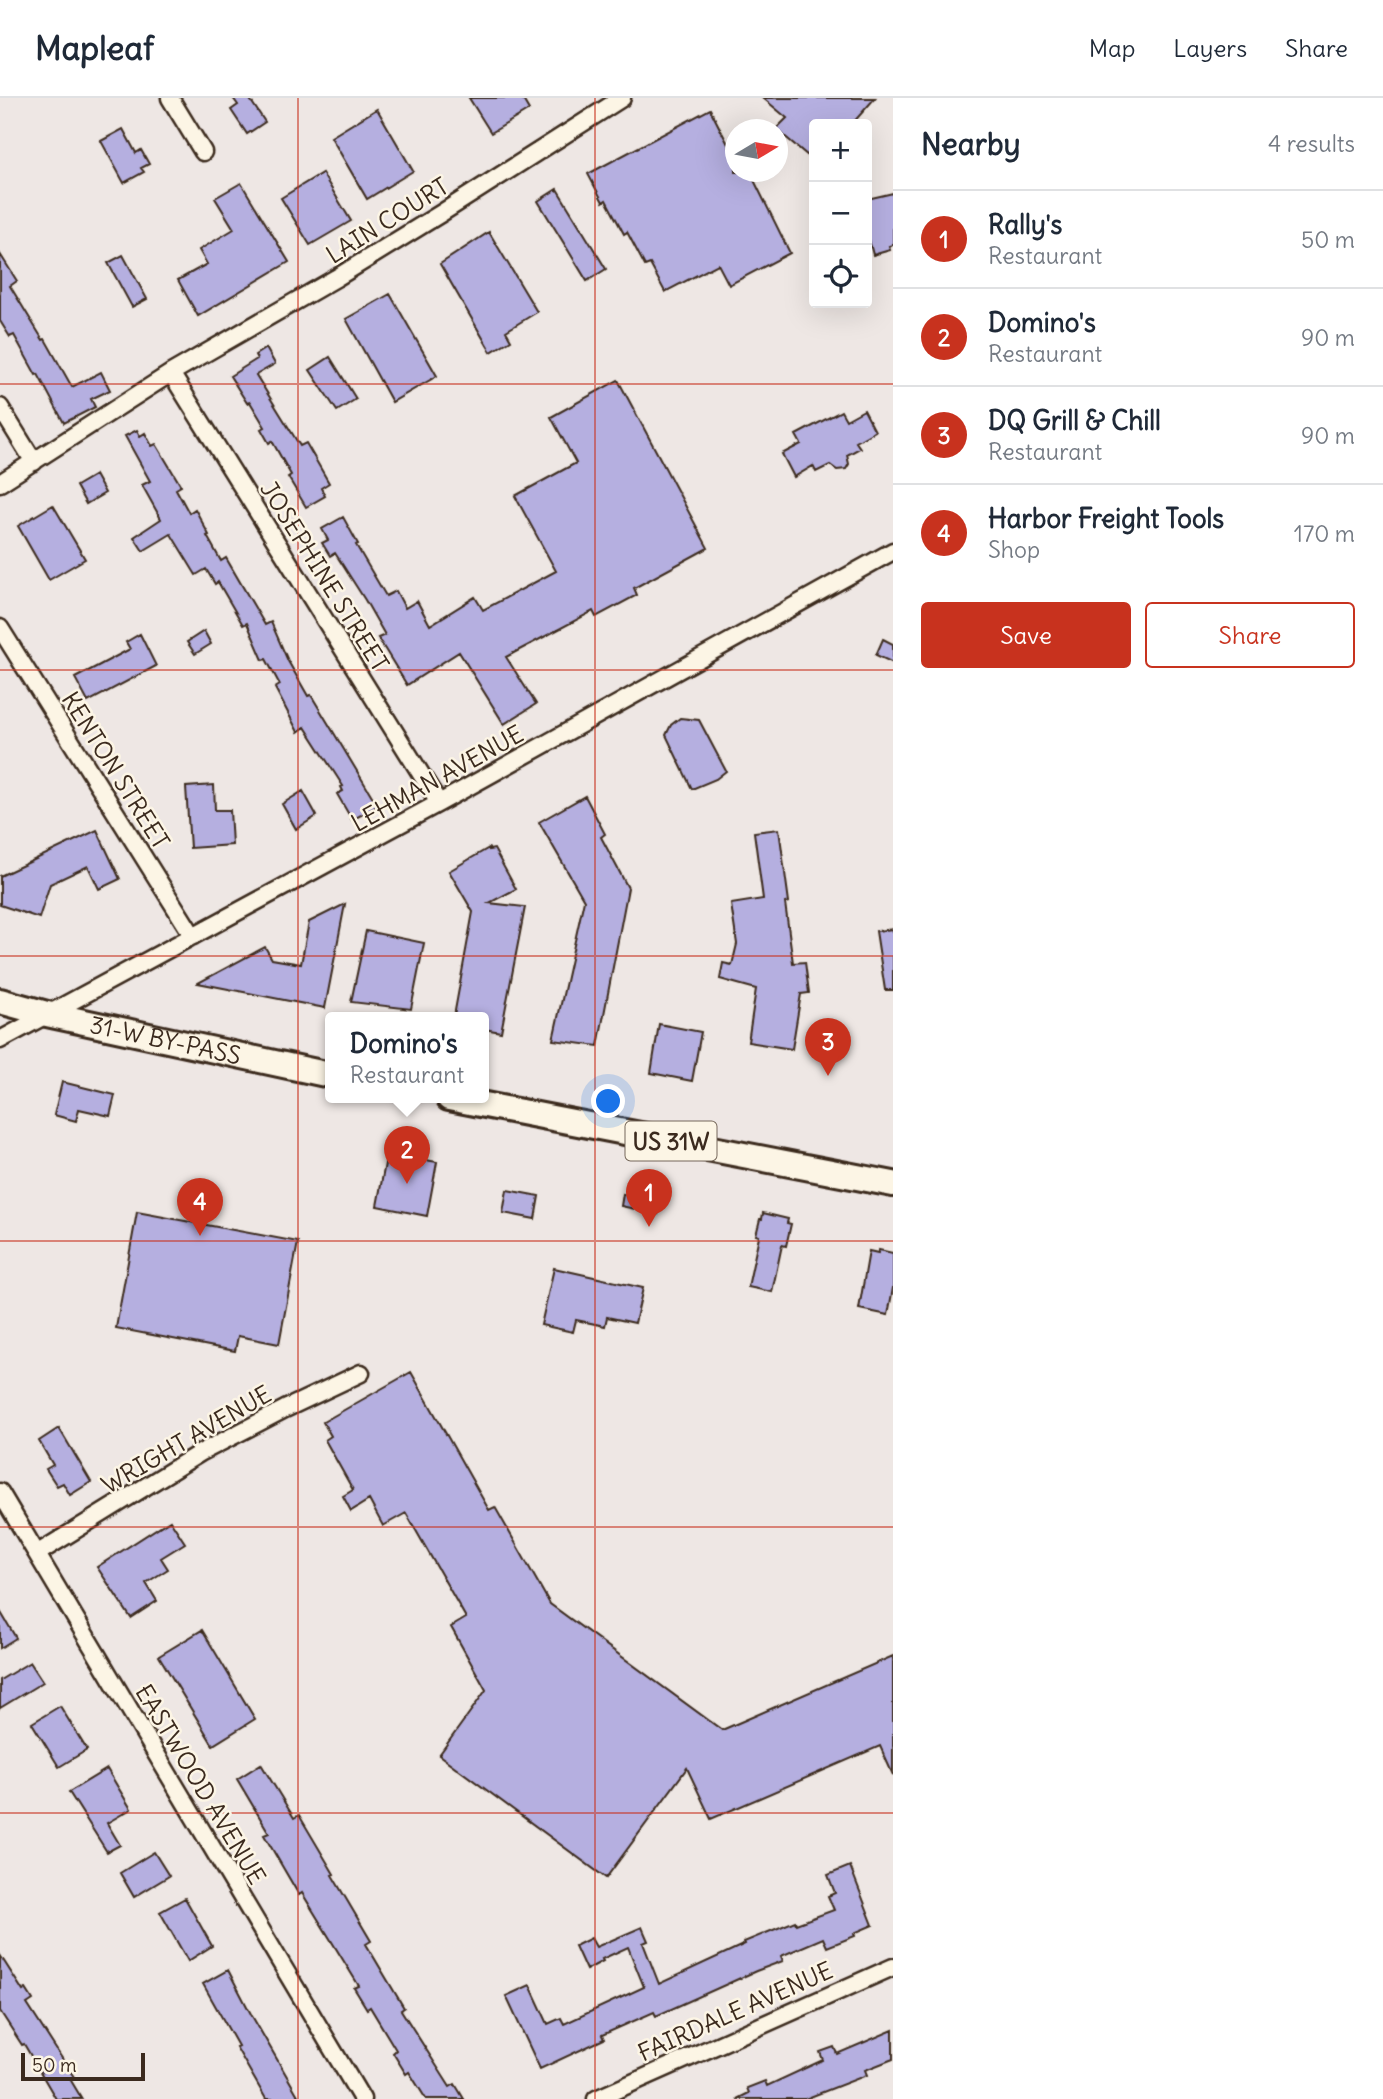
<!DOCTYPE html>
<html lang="en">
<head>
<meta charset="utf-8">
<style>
  body { margin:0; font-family:Delius,sans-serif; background:#f6f6f7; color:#1f2937 }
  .controls { position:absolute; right:21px; top:21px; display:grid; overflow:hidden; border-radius:7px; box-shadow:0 7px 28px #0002 }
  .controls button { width:63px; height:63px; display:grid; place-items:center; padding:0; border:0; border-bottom:2px solid #e0e1e3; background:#fff; color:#1f2937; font:35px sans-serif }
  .compass { position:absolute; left:725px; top:21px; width:63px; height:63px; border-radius:50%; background:#fff; box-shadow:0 7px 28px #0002; rotate:80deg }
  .scale { position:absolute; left:21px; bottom:18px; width:124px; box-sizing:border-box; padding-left:7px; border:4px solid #3b2a1e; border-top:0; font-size:19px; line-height:24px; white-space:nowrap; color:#3b2a1e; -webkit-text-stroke:5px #fcf5e5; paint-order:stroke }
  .you { position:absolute; left:609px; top:1004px; width:24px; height:24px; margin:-18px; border:5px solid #fff; border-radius:50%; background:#1a73e8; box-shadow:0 0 0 10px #1a73e833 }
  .badge { display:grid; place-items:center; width:46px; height:46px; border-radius:50%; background:#c8321e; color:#fff; font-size:23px; font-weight:700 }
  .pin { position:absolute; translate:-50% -58px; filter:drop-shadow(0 2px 4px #0008) }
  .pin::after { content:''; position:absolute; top:37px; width:24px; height:21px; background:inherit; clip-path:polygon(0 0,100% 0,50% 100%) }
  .popup { position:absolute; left:325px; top:914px; width:164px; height:91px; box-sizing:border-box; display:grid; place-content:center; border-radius:7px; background:#fff; filter:drop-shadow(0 2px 5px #0005); font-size:23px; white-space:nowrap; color:#747a83 }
  .popup b { font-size:26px; color:#1f2937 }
  .popup::after { content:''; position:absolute; left:50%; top:100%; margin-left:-14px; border:14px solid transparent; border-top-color:#fff }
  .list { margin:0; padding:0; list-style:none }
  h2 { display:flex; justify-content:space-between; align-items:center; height:91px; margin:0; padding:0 28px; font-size:30px }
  h2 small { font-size:23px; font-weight:400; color:#747a83 }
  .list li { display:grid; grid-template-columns:46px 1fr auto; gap:21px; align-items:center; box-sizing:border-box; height:98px; padding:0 28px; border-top:2px solid #e0e1e3 }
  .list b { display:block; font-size:26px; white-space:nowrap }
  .list p { margin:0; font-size:23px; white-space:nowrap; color:#747a83 }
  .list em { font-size:23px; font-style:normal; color:#747a83 }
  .actions { display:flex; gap:14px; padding:21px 28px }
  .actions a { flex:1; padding:16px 0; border:2px solid #c8321e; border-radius:7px; text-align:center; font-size:24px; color:#c8321e }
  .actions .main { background:#c8321e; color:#fff }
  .icon { flex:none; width:38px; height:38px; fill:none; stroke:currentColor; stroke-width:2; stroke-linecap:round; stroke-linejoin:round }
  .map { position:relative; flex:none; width:893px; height:2001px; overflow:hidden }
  header { display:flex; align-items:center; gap:42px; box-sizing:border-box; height:98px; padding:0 35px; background:#fff; border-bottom:2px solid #e0e1e3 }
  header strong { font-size:33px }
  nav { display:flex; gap:38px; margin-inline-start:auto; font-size:24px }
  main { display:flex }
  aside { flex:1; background:#fff }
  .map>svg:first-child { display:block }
</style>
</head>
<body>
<header>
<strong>Mapleaf</strong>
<nav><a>Map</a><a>Layers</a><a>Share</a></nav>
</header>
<main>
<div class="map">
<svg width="893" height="2001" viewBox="0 0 893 2001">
  <rect width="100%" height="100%" fill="#eee7e4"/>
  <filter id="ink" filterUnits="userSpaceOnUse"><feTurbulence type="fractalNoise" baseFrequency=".0143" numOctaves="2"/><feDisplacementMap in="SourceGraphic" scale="14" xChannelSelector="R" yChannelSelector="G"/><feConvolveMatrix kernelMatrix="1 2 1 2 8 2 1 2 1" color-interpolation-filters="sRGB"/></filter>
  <g filter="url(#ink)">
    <path fill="#b5afe0" stroke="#3b2a1e" stroke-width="2" d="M 233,0 L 249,0 L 265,24 L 247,36 L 231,12 L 238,7 Z
      M 469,0 L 522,0 L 529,12 L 491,35 Z
      M 763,0 L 875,0 L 852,26 L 814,26 L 814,63 L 776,31 L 787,20 Z
      M 377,11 L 413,73 L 367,101 L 331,39 Z
      M 710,11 L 731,52 L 736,49 L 736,74 L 750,74 L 790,155 L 729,187 L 718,166 L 665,194 L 650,166 L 645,168 L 627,134 L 624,136 L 606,102 L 603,104 L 588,76 Z
      M 123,31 L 136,55 L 141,52 L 149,66 L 141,70 L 144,74 L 124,85 L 101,43 Z
      M 322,75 L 351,123 L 310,147 L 281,100 Z
      M 241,85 L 289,164 L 198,218 L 178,182 L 207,166 L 199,152 L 234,131 L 215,100 Z
      M 557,91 L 606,171 L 587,183 L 538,103 Z
      M 893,95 L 893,147 L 889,148 L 890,152 L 873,157 L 867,134 L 867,101 Z
      M 489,134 L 537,214 L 506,233 L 511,242 L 491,254 L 440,166 Z
      M 0,156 L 17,183 L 10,188 L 43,242 L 45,241 L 72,289 L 101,274 L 110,292 L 91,301 L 95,309 L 64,325 L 38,276 L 36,277 L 14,237 L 10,239 L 0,223 Z
      M 123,157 L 147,201 L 132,209 L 108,165 Z
      M 390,196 L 437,278 L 392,304 L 346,221 Z
      M 266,250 L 275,266 L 256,277 L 300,348 L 306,345 L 329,385 L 321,390 L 325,398 L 306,409 L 288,379 L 291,377 L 272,343 L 269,345 L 261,331 L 265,329 L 250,304 L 247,305 L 230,278 L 257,261 L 255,257 Z
      M 330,259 L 356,301 L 337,313 L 310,272 Z
      M 618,282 L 708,450 L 634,490 L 637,497 L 596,519 L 593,513 L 506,559 L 536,606 L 504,626 L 459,554 L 407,587 L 378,540 L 385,537 L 365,502 L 335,455 L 330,458 L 322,445 L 328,442 L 322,431 L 343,419 L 358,446 L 356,447 L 386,498 L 396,493 L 405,510 L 417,503 L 430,527 L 475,499 L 483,512 L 556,473 L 515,398 L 576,365 L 551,319 Z
      M 864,312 L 875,333 L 856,344 L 860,350 L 847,357 L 849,366 L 846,371 L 837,372 L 830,367 L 816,374 L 813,368 L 794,379 L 782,356 L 801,346 L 796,337 L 841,313 L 846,322 Z
      M 137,332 L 140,338 L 145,335 L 152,348 L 156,346 L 181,388 L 176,391 L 189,415 L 195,411 L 209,437 L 207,438 L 221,463 L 226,460 L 265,527 L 271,524 L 288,563 L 308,598 L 311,597 L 378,708 L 352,722 L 337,696 L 343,693 L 341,689 L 343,688 L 305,629 L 298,634 L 275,590 L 280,587 L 266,561 L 263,562 L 247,525 L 243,527 L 218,484 L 215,486 L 206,471 L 196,477 L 171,436 L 143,453 L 134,439 L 161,421 L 142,387 L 150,383 L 125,338 Z
      M 95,377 L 105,395 L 86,406 L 76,388 Z
      M 53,407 L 85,461 L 49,482 L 18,428 Z
      M 204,533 L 211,546 L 195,556 L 187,544 Z
      M 140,536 L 156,568 L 88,604 L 75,580 L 130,551 L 126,544 Z
      M 883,541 L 893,546 L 893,565 L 876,557 Z
      M 680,620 L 699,622 L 726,673 L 716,681 L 692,691 L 666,637 L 671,627 Z
      M 214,687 L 215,712 L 230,712 L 232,747 L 190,750 L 186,689 Z
      M 303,693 L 317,718 L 296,731 L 282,706 Z
      M 585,698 L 605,736 L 601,739 L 628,790 L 598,948 L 553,942 L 584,802 L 539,724 Z
      M 779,731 L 789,804 L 785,805 L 793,865 L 805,864 L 809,895 L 801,896 L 792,951 L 748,944 L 756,891 L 720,881 L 723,865 L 732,867 L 737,846 L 731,806 L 763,801 L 754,734 Z
      M 97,732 L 120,781 L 99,791 L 88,768 L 50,786 L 39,820 L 0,807 L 0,778 Z
      M 489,750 L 489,752 L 494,751 L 516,791 L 489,805 L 525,809 L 501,934 L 484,931 L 484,920 L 454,918 L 473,814 L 449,773 Z
      M 345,806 L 325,910 L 198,885 L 265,849 L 272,861 L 301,866 L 309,824 Z
      M 893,831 L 893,892 L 885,892 L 876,833 Z
      M 366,833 L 424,845 L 411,911 L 351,904 Z
      M 659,926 L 701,934 L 692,983 L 651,975 Z
      M 62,984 L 115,997 L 110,1018 L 79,1011 L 76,1023 L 54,1017 Z
      M 387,1055 L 437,1064 L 427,1118 L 377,1108 Z
      M 507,1092 L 539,1098 L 535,1121 L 503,1115 Z
      M 623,1096 L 660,1104 L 658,1116 L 621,1108 Z
      M 137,1114 L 298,1144 L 279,1246 L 238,1238 L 235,1253 L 116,1230 Z
      M 763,1115 L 788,1121 L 787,1125 L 791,1126 L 786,1148 L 782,1147 L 772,1194 L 748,1189 L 759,1138 L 756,1137 L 760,1121 L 762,1121 Z
      M 879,1152 L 893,1155 L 893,1190 L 888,1217 L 859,1211 L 869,1153 L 878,1155 Z
      M 554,1170 L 643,1190 L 635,1225 L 607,1219 L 605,1228 L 576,1222 L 573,1234 L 541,1227 Z
      M 411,1274 L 489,1412 L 495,1409 L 550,1506 L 722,1632 L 893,1558 L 893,1677 L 880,1648 L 711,1721 L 687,1670 L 606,1780 L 439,1657 L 486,1592 L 451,1529 L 466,1520 L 406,1415 L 383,1428 L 369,1402 L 351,1413 L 343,1398 L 353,1392 L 325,1342 L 331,1338 L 323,1324 Z
      M 59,1330 L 91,1384 L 70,1397 L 63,1385 L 57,1388 L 46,1371 L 53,1367 L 39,1343 Z
      M 170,1422 L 185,1445 L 161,1460 L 168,1471 L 146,1485 L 157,1503 L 131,1520 L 97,1469 Z
      M 0,1513 L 16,1540 L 0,1550 Z
      M 202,1532 L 255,1621 L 213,1647 L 159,1558 Z
      M 30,1564 L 43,1584 L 0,1610 L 0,1582 Z
      M 60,1608 L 87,1652 L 59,1669 L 32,1625 Z
      M 261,1666 L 294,1720 L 299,1717 L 334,1776 L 332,1777 L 371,1843 L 366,1846 L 404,1910 L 401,1912 L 450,1989 L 455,1986 L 464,2001 L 426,2001 L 409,1974 L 406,1976 L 393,1955 L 396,1952 L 370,1909 L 367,1911 L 354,1890 L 359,1888 L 302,1795 L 299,1797 L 264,1737 L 269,1735 L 237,1681 Z
      M 107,1671 L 131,1711 L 107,1725 L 120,1747 L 107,1754 L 69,1694 Z
      M 154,1754 L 169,1778 L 134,1799 L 120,1775 Z
      M 850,1768 L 873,1827 L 854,1835 L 855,1838 L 827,1849 L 823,1840 L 781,1858 L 783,1863 L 756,1873 L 656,1918 L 654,1914 L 602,1937 L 604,1941 L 540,1971 L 506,1898 L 530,1887 L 548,1926 L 561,1920 L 564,1926 L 644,1889 L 628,1849 L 602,1861 L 603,1863 L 586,1872 L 575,1848 L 591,1840 L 596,1849 L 642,1829 L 648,1843 L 643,1845 L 659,1886 L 745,1846 L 744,1844 L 795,1823 L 796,1826 L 834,1812 L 828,1798 L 835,1795 L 828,1777 Z
      M 185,1800 L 212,1848 L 188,1863 L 160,1814 Z
      M 0,1857 L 23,1893 L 26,1891 L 33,1902 L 27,1906 L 74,1979 L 70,1981 L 82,2001 L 56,2001 L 24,1946 L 22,1947 L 0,1913 Z
      M 228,1872 L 252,1918 L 300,2001 L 266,2001 L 236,1949 L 238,1948 L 203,1886 Z
      M 893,1932 L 893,1961 L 865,1972 L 867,1977 L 805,2001 L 737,2001 L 749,1995 L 747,1990 L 765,1983 L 767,1988 L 823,1962 L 820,1954 L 834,1949 L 837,1956 Z"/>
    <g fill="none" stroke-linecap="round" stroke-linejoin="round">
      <g stroke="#3b2a1e" stroke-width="21">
        <path id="street" d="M 170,0 L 203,54
          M 171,275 L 439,705
          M 0,309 L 34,364
          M 0,385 L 171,275 L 336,180 L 440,116 L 622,0
          M 0,530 L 193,838
          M 0,942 L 439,705 L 893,453
          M 0,1394 L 362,2001
          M 38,1455 L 200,1355 L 285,1311 L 361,1275
          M 596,2001 L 893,1869"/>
      </g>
      <g stroke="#3b2a1e" stroke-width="30">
        <g id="primary">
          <path id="s1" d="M 0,903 L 47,916 L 330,977"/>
          <path d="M 449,1000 L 893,1086"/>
        </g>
      </g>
      <use href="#street" stroke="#fcf5e5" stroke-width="16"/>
      <use href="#primary" stroke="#fcf5e5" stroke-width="24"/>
    </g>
  </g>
  <path fill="none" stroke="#c8321e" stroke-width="2" stroke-opacity="0.55" d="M 298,0 L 298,2001M 595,0 L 595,2001M 0,286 L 893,286M 0,572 L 893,572M 0,858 L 893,858M 0,1143 L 893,1143M 0,1429 L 893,1429M 0,1715 L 893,1715"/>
  <g text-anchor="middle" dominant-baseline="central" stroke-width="5" stroke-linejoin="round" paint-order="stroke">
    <rect fill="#fcf5e5" stroke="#75675a" stroke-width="2" x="625.5" y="1023.5" width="91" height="39" rx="5"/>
    <g font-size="23" font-weight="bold" fill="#3b2a1e">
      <text x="671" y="1043">US 31W</text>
    </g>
    <g font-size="24" fill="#3b2a1e" stroke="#fcf5e5">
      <text transform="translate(387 122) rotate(-32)">LAIN COURT</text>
      <text transform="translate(325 478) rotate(58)">JOSEPHINE STREET</text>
      <text transform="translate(116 672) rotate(58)">KENTON STREET</text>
      <text transform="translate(437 680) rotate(-29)">LEHMAN AVENUE</text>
      <text stroke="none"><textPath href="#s1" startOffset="170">31-W BY-PASS</textPath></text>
      <text transform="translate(186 1341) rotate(-30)">WRIGHT AVENUE</text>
      <text transform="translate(201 1686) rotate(59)">EASTWOOD AVENUE</text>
      <text transform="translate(735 1913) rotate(-24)">FAIRDALE AVENUE</text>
    </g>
  </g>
</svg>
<div class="controls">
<button>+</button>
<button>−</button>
<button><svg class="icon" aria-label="locate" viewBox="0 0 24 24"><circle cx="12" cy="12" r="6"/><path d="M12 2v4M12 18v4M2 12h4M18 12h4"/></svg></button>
</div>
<svg class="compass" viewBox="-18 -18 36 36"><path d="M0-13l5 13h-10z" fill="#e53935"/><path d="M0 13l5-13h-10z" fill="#747a83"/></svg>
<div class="scale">50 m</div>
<div class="you"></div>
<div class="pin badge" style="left:649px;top:1129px">1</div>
<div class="pin badge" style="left:407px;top:1086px">2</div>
<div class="popup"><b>Domino's</b>Restaurant</div>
<div class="pin badge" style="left:828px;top:978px">3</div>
<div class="pin badge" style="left:200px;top:1138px">4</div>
</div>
<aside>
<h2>Nearby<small>4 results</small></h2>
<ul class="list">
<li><span class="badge">1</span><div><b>Rally's</b><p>Restaurant</p></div><em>50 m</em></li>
<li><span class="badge">2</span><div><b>Domino's</b><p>Restaurant</p></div><em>90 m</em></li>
<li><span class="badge">3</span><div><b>DQ Grill &amp; Chill</b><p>Restaurant</p></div><em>90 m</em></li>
<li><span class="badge">4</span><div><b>Harbor Freight Tools</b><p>Shop</p></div><em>170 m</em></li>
</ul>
<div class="actions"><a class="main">Save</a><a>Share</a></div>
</aside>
</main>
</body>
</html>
